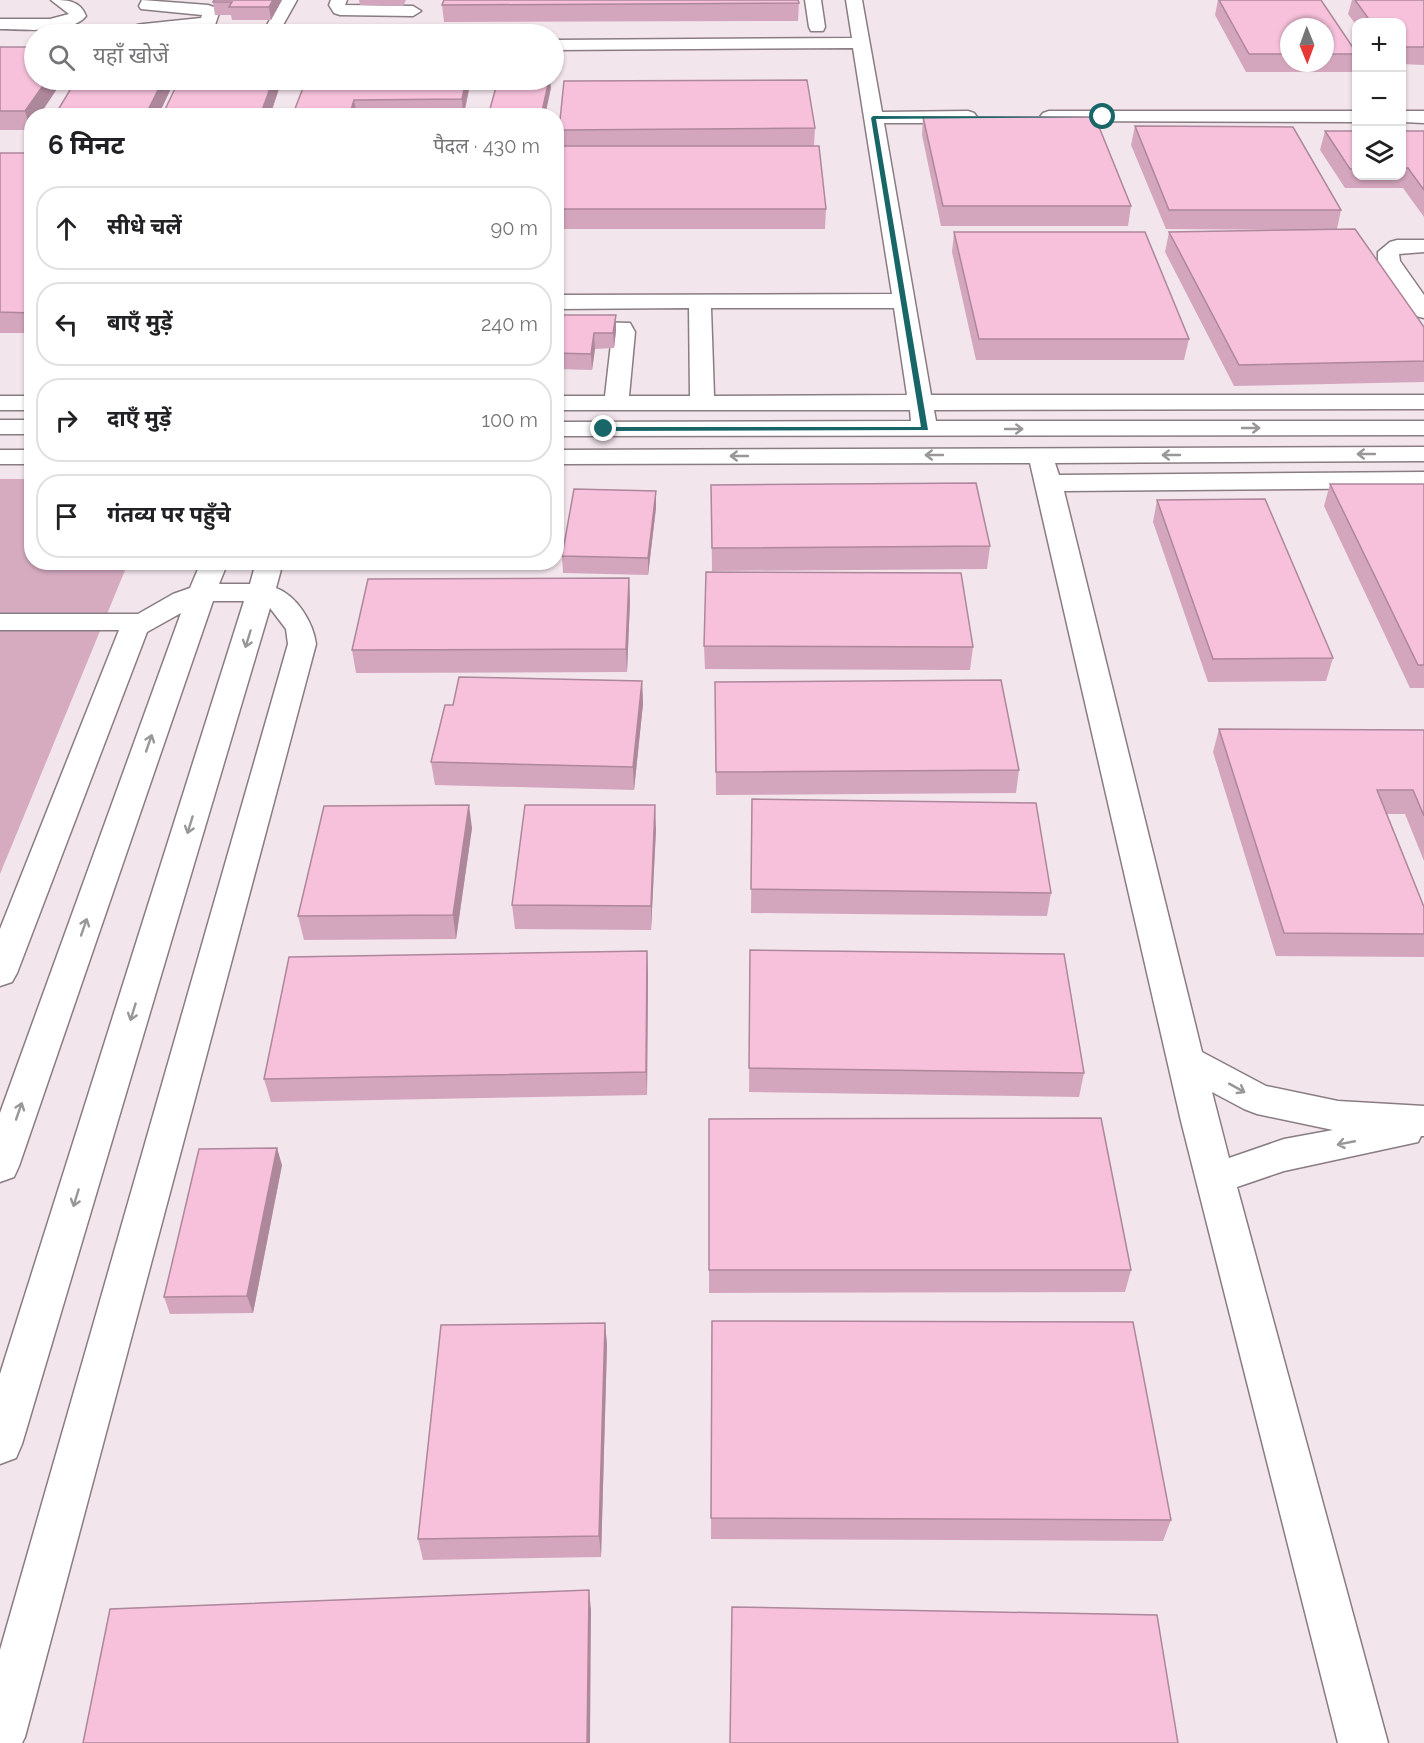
<!DOCTYPE html>
<html lang="hi">
<head>
<meta charset="utf-8">
<style>
  body { margin:0; font-family:Raleway,"Noto Sans Devanagari",sans-serif; background:#f2f2f2; color:#202124 }
  .controls { position:absolute; right:18px; top:18px; display:grid; overflow:hidden; border-radius:12px; box-shadow:0 2px 4px #0004 }
  .controls button { width:54px; height:54px; display:grid; place-items:center; padding:0; border:0; border-bottom:2px solid #e0e0e0; background:#fff; color:#202124; font:30px sans-serif }
  .compass { position:absolute; left:1280px; top:18px; width:54px; height:54px; border-radius:50%; background:#fff; box-shadow:0 2px 4px #0004; rotate:179deg }
  .stop { position:absolute; width:18px; height:18px; margin:-14px; border:4px solid #186668; border-radius:50%; background:#fff }
  .stop.end { background:#186668; border-color:#fff; box-shadow:0 2px 6px #0008 }
  .list { margin:0; padding:0; list-style:none }
  h2 { display:flex; justify-content:space-between; align-items:center; height:78px; margin:0; padding:0 24px; font-size:26px }
  h2 small { font-size:20px; font-weight:400; color:#757577 }
  .list li { display:grid; grid-template-columns:39px 1fr auto; gap:18px; align-items:center; box-sizing:border-box; height:84px; margin:0 12px 12px; padding:0 12px; border:2px solid #e0e0e0; border-radius:24px }
  .list b { display:block; font-size:22px; white-space:nowrap }
  .list em { font-size:20px; font-style:normal; color:#757577 }
  .icon { flex:none; width:33px; height:33px; fill:none; stroke:currentColor; stroke-width:2; stroke-linecap:round; stroke-linejoin:round }
  .map { position:relative; flex:none; width:1424px; height:1743px; overflow:hidden }
  .search { position:absolute; background:#fff; box-shadow:0 2px 4px #0004; left:24px; top:24px; width:540px; height:66px; display:flex; align-items:center; gap:15px; box-sizing:border-box; padding:0 21px; border-radius:33px; color:#757577; font-size:22px }
  .panel { position:absolute; background:#fff; box-shadow:0 2px 4px #0004; left:24px; top:108px; width:540px; height:462px; border-radius:24px }
  .map>svg:first-child { display:block }
</style>
</head>
<body>
<div class="map">
<svg width="1424" height="1743" viewBox="0 0 1424 1743">
  <rect width="100%" height="100%" fill="#f3e5ec"/>
  <path fill="#d6abc0" d="M 0,479 L 31,479 L 32,562 L 128,563 L 0,874 Z"/>
  <g fill="none" stroke-linecap="round" stroke-linejoin="round">
    <g stroke="#897c82" stroke-width="3">
      <path id="minor" d="M 51,0 C 66,0 80,0 86,16 C 71,35 22,29 0,29 L 0,19 L 50,19 L 69,14 Z
        M 142,0 L 208,5 L 214,7 L 219,13 L 215,25 L 202,29 L 131,34 L 137,25 L 143,24 L 201,18 L 202,15 L 141,9 L 139,6 Z
        M 281,0 L 297,0 L 278,34 L 262,34 Z
        M 331,0 L 347,0 L 345,5 L 413,6 L 421,11 L 413,16 L 340,15 L 334,13 L 329,5 Z
        M 805,0 L 821,0 L 825,27 L 823,31 L 811,31 L 809,27 Z
        M 846,0 L 862,0 L 882,112 L 968,111 L 974,113 L 977,117 L 974,121 L 968,123 L 884,123 L 931,395 L 1424,395 L 1424,409 L 934,410 L 936,421 L 1424,421 L 1424,435 L 556,436 L 556,422 L 911,421 L 910,410 L 556,410 L 556,396 L 605,396 L 612,335 L 556,335 L 556,321 L 630,323 L 635,332 L 629,396 L 690,396 L 689,308 L 556,309 L 556,295 L 892,294 L 853,48 L 554,50 L 554,40 L 852,38 ZM 711,308 L 894,308 L 907,395 L 714,396 Z
        M 1049,111 L 1356,111 L 1356,122 L 1043,121 L 1040,117 L 1043,113 Z
        M 1402,111 L 1424,111 L 1424,123 L 1402,122 Z
        M 1397,240 L 1424,240 L 1424,252 L 1399,254 L 1400,261 L 1424,295 L 1424,318 L 1416,316 L 1378,261 L 1378,252 L 1390,242 Z
        M 0,396 L 32,396 L 32,410 L 0,410 Z
        M 0,420 L 32,420 L 32,434 L 0,434 Z
        M 1424,447 L 1424,461 L 1055,463 L 1059,475 L 1424,472 L 1424,488 L 1064,491 L 1202,1052 L 1266,1086 L 1338,1101 L 1424,1106 L 1424,1136 L 1421,1136 L 1418,1142 L 1284,1171 L 1237,1187 L 1388,1743 L 1338,1743 L 1181,1121 L 1030,463 L 556,464 L 556,450 ZM 1212,1092 L 1244,1109 L 1257,1114 L 1333,1130 L 1284,1139 L 1229,1158 Z
        M 0,450 L 32,450 L 32,464 L 0,464 Z
        M 201,562 L 228,562 L 219,584 L 250,584 L 256,562 L 283,562 L 276,588 C 297,596 313,622 316,644 L 25,1737 L 22,1743 L 0,1743 L 0,1650 L 288,644 L 286,629 L 270,608 L 22,1444 L 16,1458 L 0,1464 L 0,1374 L 244,601 L 213,601 L 19,1166 L 14,1177 L 0,1182 L 0,1113 L 181,613 L 147,632 L 17,973 L 12,982 L 0,986 L 0,929 L 119,630 L 0,630 L 0,614 L 138,614 L 173,594 L 190,588 Z"/>
    </g>
    <use href="#minor" fill="#fff" fill-rule="evenodd"/>
  </g>
  <path fill="#d4a6bd" fill-rule="evenodd" d="M 282,0 L 271,20 L 232,20 L 231,15 L 215,15 L 213,2 Z
    M 359,0 L 406,0 L 403,6 L 360,5 Z
    M 1218,0 L 1321,0 L 1356,52 L 1356,62 L 1354,72 L 1246,72 L 1215,15 ZM 1289,27 L 1325,27 L 1325,63 L 1289,63 Z
    M 1352,0 L 1424,0 L 1424,65 L 1401,64 L 1401,22 L 1356,22 L 1356,25 L 1348,14 Z
    M 799,3 L 798,21 L 444,22 L 442,5 Z
    M 0,47 L 32,116 L 32,127 L 30,130 L 0,130 Z
    M 76,80 L 175,80 L 158,116 L 55,115 Z
    M 306,80 L 471,80 L 464,116 L 293,116 L 293,114 Z
    M 923,117 L 1131,206 L 1128,226 L 941,226 L 922,135 Z
    M 1135,126 L 1341,210 L 1337,229 L 1424,327 L 1424,382 L 1234,386 L 1165,252 L 1169,232 L 1301,230 L 1166,229 L 1131,145 Z
    M 815,128 L 814,146 L 826,209 L 825,229 L 556,229 L 556,146 L 560,146 L 559,130 Z
    M 1325,131 L 1356,131 L 1356,176 L 1401,176 L 1401,131 L 1424,131 L 1424,217 L 1403,188 L 1345,188 L 1320,150 Z
    M 0,153 L 32,153 L 32,333 L 0,333 Z
    M 954,232 L 1189,339 L 1184,360 L 976,360 L 952,252 Z
    M 556,315 L 616,315 L 616,331 L 614,348 L 595,349 L 592,370 L 556,369 Z
    M 1330,484 L 1424,484 L 1424,688 L 1410,688 L 1324,506 Z
    M 711,485 L 990,546 L 987,569 L 712,571 Z
    M 1157,500 L 1333,658 L 1326,681 L 1208,682 L 1153,522 Z
    M 656,508 L 648,575 L 563,573 L 562,556 Z
    M 629,578 L 630,601 L 627,672 L 356,673 L 352,650 Z
    M 704,646 L 973,647 L 970,670 L 705,669 Z
    M 642,681 L 643,704 L 634,790 L 435,785 L 431,762 L 453,705 Z
    M 715,705 L 1019,770 L 1016,793 L 716,795 Z
    M 1219,729 L 1424,730 L 1424,861 L 1405,814 L 1387,814 L 1424,907 L 1424,957 L 1276,956 L 1213,752 Z
    M 752,799 L 1051,893 L 1047,916 L 751,913 Z
    M 472,828 L 456,939 L 304,940 L 298,916 Z
    M 656,829 L 651,930 L 515,929 L 512,905 Z
    M 750,950 L 1084,1073 L 1079,1097 L 749,1092 Z
    M 647,951 L 648,975 L 647,1095 L 271,1102 L 264,1079 Z
    M 709,1119 L 1131,1270 L 1125,1292 L 709,1293 Z
    M 282,1165 L 253,1313 L 170,1314 L 164,1297 Z
    M 712,1321 L 1171,1520 L 1163,1541 L 711,1539 Z
    M 605,1323 L 607,1345 L 601,1557 L 423,1560 L 418,1539 Z"/>
  <path fill="#ad879a" d="M 273,0 L 282,0 L 271,20 L 269,7 Z
    M 47,80 L 63,80 L 39,116 L 32,116 L 32,127 L 30,130 L 25,111 Z
    M 163,80 L 175,80 L 158,116 L 147,116 L 146,114 Z
    M 273,80 L 282,80 L 270,116 L 260,116 Z
    M 466,80 L 471,80 L 463,116 L 462,99 Z
    M 549,80 L 550,80 L 551,88 L 545,116 L 541,116 Z
    M 354,100 L 357,116 L 351,116 L 350,113 Z
    M 616,315 L 616,331 L 614,348 L 613,333 Z
    M 594,333 L 595,349 L 592,370 L 591,354 Z
    M 656,491 L 656,508 L 648,575 L 648,558 Z
    M 629,578 L 630,601 L 627,672 L 626,649 Z
    M 642,681 L 643,704 L 634,790 L 633,767 Z
    M 469,805 L 472,828 L 456,939 L 453,915 Z
    M 655,805 L 656,829 L 651,930 L 651,906 Z
    M 647,951 L 648,975 L 647,1095 L 646,1072 Z
    M 277,1148 L 282,1165 L 253,1313 L 247,1296 Z
    M 605,1323 L 607,1345 L 601,1557 L 599,1536 Z
    M 589,1590 L 591,1610 L 590,1743 L 587,1743 Z"/>
  <path fill="#f7c1dc" stroke="#ad879a" stroke-width="1.5" d="M 214,0 L 273,0 L 269,7 L 229,7 L 232,2 L 213,2 Z
    M 444,0 L 798,0 L 799,3 L 442,5 Z
    M 1219,0 L 1321,0 L 1356,52 L 1356,54 L 1325,54 L 1325,27 L 1289,27 L 1289,54 L 1249,54 Z
    M 1355,0 L 1424,0 L 1424,47 L 1401,47 L 1401,22 L 1371,22 Z
    M 0,47 L 34,47 L 34,80 L 47,80 L 25,111 L 0,111 Z
    M 76,80 L 163,80 L 146,114 L 55,115 Z
    M 179,80 L 273,80 L 260,116 L 162,116 Z
    M 306,80 L 466,80 L 462,99 L 354,100 L 350,113 L 293,114 Z
    M 498,80 L 549,80 L 541,116 L 488,116 Z
    M 807,80 L 815,128 L 559,130 L 564,81 Z
    M 923,117 L 1095,117 L 1131,206 L 943,206 Z
    M 1135,126 L 1293,127 L 1341,210 L 1169,210 Z
    M 1325,131 L 1356,131 L 1356,169 L 1350,169 Z
    M 1401,131 L 1424,131 L 1424,190 L 1408,168 L 1401,168 Z
    M 556,146 L 819,146 L 826,209 L 556,209 Z
    M 0,153 L 32,153 L 32,313 L 0,312 Z
    M 1355,229 L 1424,327 L 1424,361 L 1239,365 L 1169,232 Z
    M 954,232 L 1145,232 L 1189,339 L 979,339 Z
    M 556,315 L 616,315 L 613,333 L 594,333 L 591,354 L 556,353 Z
    M 976,483 L 990,546 L 712,548 L 711,485 Z
    M 1330,484 L 1424,484 L 1424,665 L 1418,665 Z
    M 574,489 L 656,491 L 648,558 L 562,556 Z
    M 1265,499 L 1333,658 L 1213,659 L 1157,500 Z
    M 706,572 L 961,573 L 973,647 L 704,646 Z
    M 629,578 L 626,649 L 352,650 L 368,579 Z
    M 459,677 L 642,681 L 633,767 L 431,762 L 445,705 L 453,705 Z
    M 1001,680 L 1019,770 L 716,772 L 715,682 Z
    M 1219,729 L 1424,730 L 1424,816 L 1413,790 L 1377,790 L 1424,907 L 1424,934 L 1284,933 Z
    M 752,799 L 1036,803 L 1051,893 L 751,889 Z
    M 469,805 L 453,915 L 298,916 L 324,806 Z
    M 525,805 L 655,805 L 651,906 L 512,905 Z
    M 750,950 L 1064,954 L 1084,1073 L 749,1068 Z
    M 647,951 L 646,1072 L 264,1079 L 289,957 Z
    M 1101,1118 L 1131,1270 L 709,1270 L 709,1119 Z
    M 277,1148 L 247,1296 L 164,1297 L 199,1149 Z
    M 712,1321 L 1133,1322 L 1171,1520 L 711,1518 Z
    M 605,1323 L 599,1536 L 418,1539 L 441,1325 Z
    M 589,1590 L 587,1743 L 83,1743 L 110,1609 Z
    M 732,1607 L 1157,1615 L 1178,1743 L 730,1743 Z"/>
  <defs><path id="oneway-shaft" d="M-6 0H5M1.5-3L5.5 0L1.5 3" fill="none" stroke-width="1.6" stroke-linecap="round" stroke-linejoin="round" transform="scale(1.5)"/></defs>
  <g stroke="#999798">
    <use href="#oneway-shaft" transform="translate(1251 428)"/>
    <use href="#oneway-shaft" transform="translate(1014 429)"/>
    <use href="#oneway-shaft" transform="translate(1366 454) rotate(180)"/>
    <use href="#oneway-shaft" transform="translate(934 455) rotate(180)"/>
    <use href="#oneway-shaft" transform="translate(1171 455) rotate(180)"/>
    <use href="#oneway-shaft" transform="translate(739 456) rotate(180)"/>
    <use href="#oneway-shaft" transform="translate(248 639) rotate(107)"/>
    <use href="#oneway-shaft" transform="translate(149 743) rotate(-71)"/>
    <use href="#oneway-shaft" transform="translate(190 825) rotate(107)"/>
    <use href="#oneway-shaft" transform="translate(84 927) rotate(-71)"/>
    <use href="#oneway-shaft" transform="translate(133 1012) rotate(107)"/>
    <use href="#oneway-shaft" transform="translate(1237 1088) rotate(29)"/>
    <use href="#oneway-shaft" transform="translate(19 1111) rotate(-71)"/>
    <use href="#oneway-shaft" transform="translate(1346 1143) rotate(169)"/>
    <use href="#oneway-shaft" transform="translate(76 1198) rotate(107)"/>
  </g>
  <path fill="#186668" d="M 873,116 L 1106,117 L 876,119 L 928,430 L 602,431 L 604,427 L 921,427 L 871,118 Z"/>
</svg>
<div class="controls">
<button>+</button>
<button>−</button>
<button><svg class="icon" aria-label="layers" viewBox="0 0 24 24"><path d="M12 4l9 5-9 5-9-5zM3 14l9 5 9-5"/></svg></button>
</div>
<svg class="compass" viewBox="-18 -18 36 36"><path d="M0-13l5 13h-10z" fill="#e53935"/><path d="M0 13l5-13h-10z" fill="#757577"/></svg>
<div class="stop" style="left:1103px;top:117px"></div>
<div class="stop end" style="left:604px;top:429px"></div>
<div class="search"><svg class="icon" aria-label="search" viewBox="0 0 24 24"><circle cx="10" cy="10" r="6"/><path d="M15 15l6 6"/></svg>यहाँ खोजें</div>
<section class="panel">
<h2>6 मिनट<small>पैदल · 430 m</small></h2>
<ul class="list">
<li><svg class="icon" aria-label="ahead" viewBox="0 0 24 24"><path d="M12 20V5M6 11l6-6 6 6"/></svg><div><b>सीधे चलें</b></div><em>90 m</em></li>
<li><svg class="icon" aria-label="left" viewBox="0 0 24 24"><path d="M17 20v-9H6M10 6l-5 5 5 5"/></svg><div><b>बाएँ मुड़ें</b></div><em>240 m</em></li>
<li><svg class="icon" aria-label="right" viewBox="0 0 24 24"><path d="M7 20v-9h11M14 6l5 5-5 5"/></svg><div><b>दाएँ मुड़ें</b></div><em>100 m</em></li>
<li><svg class="icon" aria-label="arrive" viewBox="0 0 24 24"><path d="M6 21V4h12l-3 4 3 4H6"/></svg><div><b>गंतव्य पर पहुँचे</b></div></li>
</ul>
</section>
</div>
</body>
</html>
